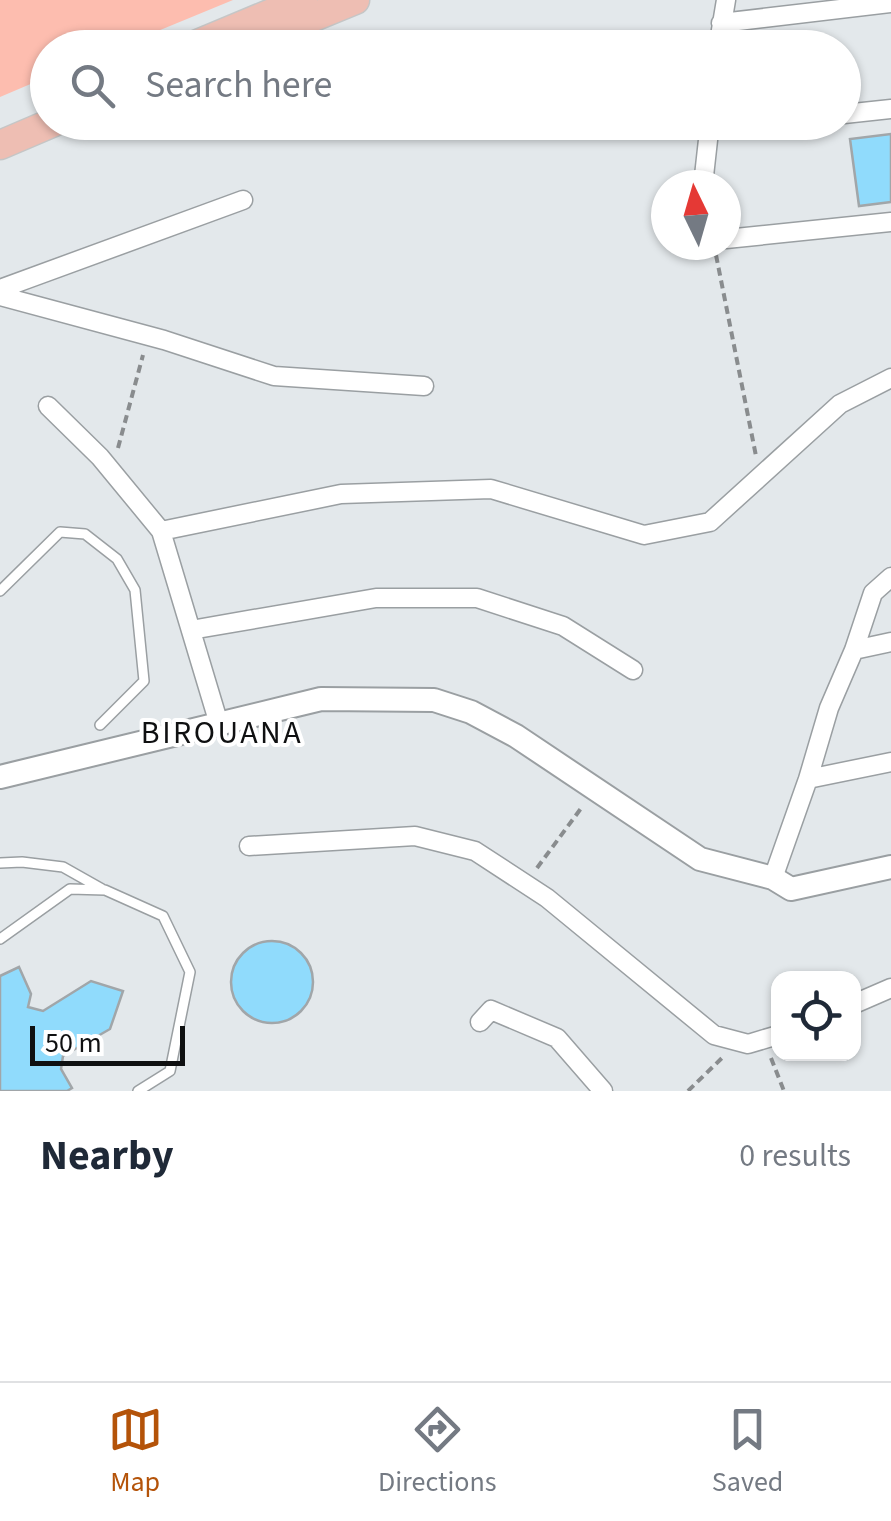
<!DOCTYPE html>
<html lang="en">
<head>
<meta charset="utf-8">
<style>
  body { margin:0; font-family:"Source Sans 3",sans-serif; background:#f2f2f3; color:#1f2937 }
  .controls { position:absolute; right:30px; bottom:30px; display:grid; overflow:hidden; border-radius:20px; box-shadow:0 2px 8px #0004 }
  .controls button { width:90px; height:90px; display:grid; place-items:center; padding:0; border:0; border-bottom:2px solid #e0e1e3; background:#fff; color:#1f2937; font:50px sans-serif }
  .compass { position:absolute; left:651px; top:170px; width:90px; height:90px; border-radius:50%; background:#fff; box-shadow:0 2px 8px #0004; rotate:355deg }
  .scale { position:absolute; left:30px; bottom:25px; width:155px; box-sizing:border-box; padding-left:10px; border:5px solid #0f1011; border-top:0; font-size:28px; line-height:35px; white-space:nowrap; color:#0f1011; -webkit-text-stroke:8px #fff; paint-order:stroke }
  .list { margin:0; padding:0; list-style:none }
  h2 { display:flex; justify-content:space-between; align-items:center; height:130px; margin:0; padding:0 40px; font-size:42px }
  h2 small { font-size:32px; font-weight:400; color:#747a83 }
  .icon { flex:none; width:55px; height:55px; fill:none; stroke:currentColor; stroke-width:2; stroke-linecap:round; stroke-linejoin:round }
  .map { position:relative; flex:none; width:891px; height:1091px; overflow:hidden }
  .search { position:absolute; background:#fff; box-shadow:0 2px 8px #0004; left:30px; right:30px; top:30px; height:110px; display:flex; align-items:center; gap:25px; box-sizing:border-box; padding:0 35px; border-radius:55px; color:#747a83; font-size:38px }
  .sheet { height:290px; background:#fff }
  nav { display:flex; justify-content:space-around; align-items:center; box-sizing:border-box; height:140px; border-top:2px solid #e0e1e3; background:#fff; font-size:28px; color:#747a83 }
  nav a { display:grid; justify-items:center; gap:5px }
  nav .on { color:#b45309 }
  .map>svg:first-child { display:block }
</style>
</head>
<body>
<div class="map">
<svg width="891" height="1091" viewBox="0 0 891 1091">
  <rect width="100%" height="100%" fill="#e3e8eb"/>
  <path fill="#fdbdaf" d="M 0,0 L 233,0 L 119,47 L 48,48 L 47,77 L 0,97 Z"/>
  <path fill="#90dbfc" stroke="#a1a6a9" stroke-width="2.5" d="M 891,134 L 891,202 L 859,206 L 850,139 Z
    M231 982a41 41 0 1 1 82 0a41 41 0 1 1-82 0Z
    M 19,967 L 31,994 L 28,1007 L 43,1011 L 91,981 L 123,991 L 110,1029 L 63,1056 L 61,1069 L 72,1088 L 67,1091 L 0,1091 L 0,976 Z"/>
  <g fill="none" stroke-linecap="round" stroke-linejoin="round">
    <g stroke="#9a9fa2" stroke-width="12">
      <path id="lane" d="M 0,591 L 60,532 L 85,534 L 117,559 L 135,590 L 144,681 L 100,725
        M 0,863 L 22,862 L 63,867 L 102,889
        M 0,939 L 70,889 L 105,890 L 163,916 L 190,972 L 170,1071 L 138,1091"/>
    </g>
    <g stroke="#9a9fa2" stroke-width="21">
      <path id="street" d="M 721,23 L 891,3
        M 718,48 L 726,0
        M 844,114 L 891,109
        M 709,129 L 769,122
        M 703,185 L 710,122
        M 726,239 L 891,222
        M 0,289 L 243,200
        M 0,296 L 164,340 L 274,376 L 424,386
        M 48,406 L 100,457 L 161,531 L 219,724
        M 161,531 L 341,494 L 491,489 L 644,535 L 710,522 L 840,404 L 891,378
        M 191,630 L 376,598 L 477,598 L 563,626 L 633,670
        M 854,650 L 891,642
        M 808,779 L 891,762
        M 249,846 L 415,836 L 475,851 L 547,898 L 714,1035 L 748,1044 L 778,1035
        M 773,878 L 808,779 L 829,708 L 854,650 L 873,593 L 891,577
        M 854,1004 L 891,988
        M 480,1022 L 491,1010 L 557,1038 L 603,1091"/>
    </g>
    <g stroke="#9a9fa2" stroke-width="26">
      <path id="secondary" d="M 0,777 L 321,699 L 434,700 L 471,712 L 516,736 L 700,859 L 773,878 L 791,889 L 891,867"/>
    </g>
    <g stroke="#c5c6c6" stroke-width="31">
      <path id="primary" d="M 188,48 L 303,0
        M 238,48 L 355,0
        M 0,145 L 54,122"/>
    </g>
    <path stroke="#898c8e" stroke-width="4" stroke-dasharray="8 5" stroke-linecap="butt" d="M 716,255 L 756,456
      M 118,448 L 143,355
      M 537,868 L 582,807
      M 771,1058 L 784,1091
      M 688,1091 L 724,1056"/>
    <use href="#lane" stroke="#fff" stroke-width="9"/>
    <use href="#street" stroke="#fff" stroke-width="18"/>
    <use href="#secondary" stroke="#fff" stroke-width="22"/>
    <use href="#primary" stroke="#eebeb3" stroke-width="28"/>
  </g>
  <g text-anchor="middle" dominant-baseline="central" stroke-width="8" stroke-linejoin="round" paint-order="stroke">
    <g font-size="32" letter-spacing="2.5" fill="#0f1011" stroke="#fff">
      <text x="222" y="733">BIROUANA</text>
    </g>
  </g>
</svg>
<div class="controls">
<button><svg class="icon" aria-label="locate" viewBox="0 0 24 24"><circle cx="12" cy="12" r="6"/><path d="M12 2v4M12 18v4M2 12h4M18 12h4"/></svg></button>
</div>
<svg class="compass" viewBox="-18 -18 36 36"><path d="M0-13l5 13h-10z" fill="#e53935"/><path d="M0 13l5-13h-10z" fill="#747a83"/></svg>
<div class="scale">50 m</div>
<div class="search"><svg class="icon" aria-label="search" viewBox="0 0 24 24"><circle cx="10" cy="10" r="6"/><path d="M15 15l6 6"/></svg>Search here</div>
</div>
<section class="sheet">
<h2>Nearby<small>0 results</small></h2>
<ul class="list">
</ul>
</section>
<nav>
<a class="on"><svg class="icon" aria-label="map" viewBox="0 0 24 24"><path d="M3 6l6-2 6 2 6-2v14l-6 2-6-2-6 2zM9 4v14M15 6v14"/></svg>Map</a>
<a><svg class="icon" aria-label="directions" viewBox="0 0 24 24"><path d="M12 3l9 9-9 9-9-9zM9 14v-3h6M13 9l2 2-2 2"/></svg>Directions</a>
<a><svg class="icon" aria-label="saved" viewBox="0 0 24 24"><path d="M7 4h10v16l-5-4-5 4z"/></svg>Saved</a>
</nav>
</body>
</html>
